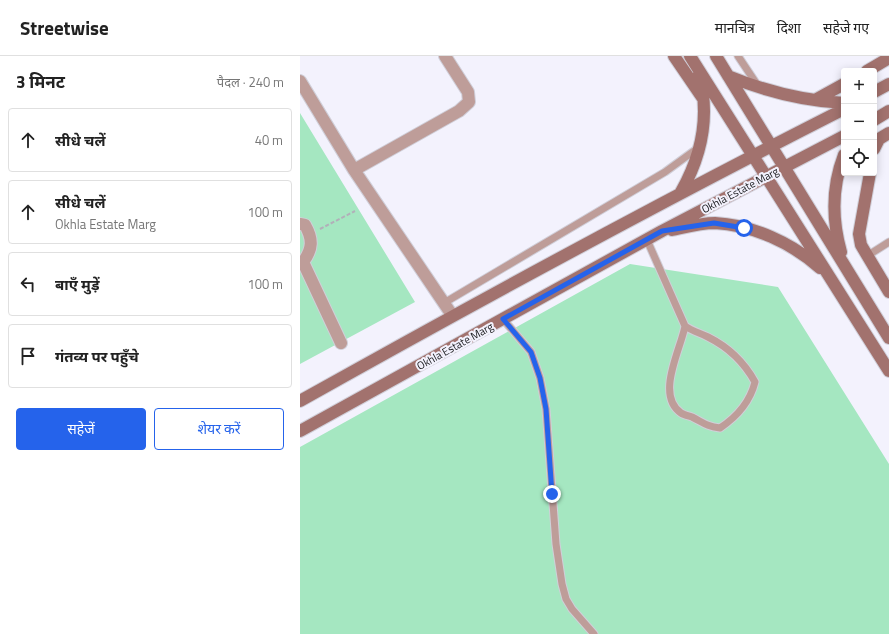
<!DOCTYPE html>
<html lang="hi">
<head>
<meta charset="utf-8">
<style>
  body { margin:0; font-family:"Titillium Web","Noto Sans Devanagari",sans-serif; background:#f6f6f6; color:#222 }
  .controls { position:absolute; right:12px; top:12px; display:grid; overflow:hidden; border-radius:4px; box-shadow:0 2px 10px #0003 }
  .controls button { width:36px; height:36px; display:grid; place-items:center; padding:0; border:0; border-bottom:1px solid #e0e0e0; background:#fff; color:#222; font:20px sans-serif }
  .stop { position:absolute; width:12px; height:12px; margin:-9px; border:3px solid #2563eb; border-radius:50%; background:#fff }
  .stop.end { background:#2563eb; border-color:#fff; box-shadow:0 1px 4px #0008 }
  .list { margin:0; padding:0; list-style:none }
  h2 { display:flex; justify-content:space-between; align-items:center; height:52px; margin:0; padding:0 16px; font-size:17px }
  h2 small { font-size:13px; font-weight:400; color:#767676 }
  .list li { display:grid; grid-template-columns:26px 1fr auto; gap:12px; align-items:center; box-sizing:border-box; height:64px; margin:0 8px 8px; padding:0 8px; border:1px solid #e0e0e0; border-radius:4px }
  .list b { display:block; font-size:15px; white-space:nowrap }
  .list p { margin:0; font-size:13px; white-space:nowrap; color:#767676 }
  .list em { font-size:13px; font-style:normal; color:#767676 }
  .actions { display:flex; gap:8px; padding:12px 16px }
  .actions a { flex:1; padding:9px 0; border:1px solid #2563eb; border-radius:4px; text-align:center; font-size:14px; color:#2563eb }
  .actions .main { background:#2563eb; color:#fff }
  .icon { flex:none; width:22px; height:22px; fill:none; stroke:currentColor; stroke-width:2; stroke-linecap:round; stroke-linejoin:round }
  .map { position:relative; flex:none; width:589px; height:578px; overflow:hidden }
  header { display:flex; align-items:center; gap:24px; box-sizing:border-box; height:56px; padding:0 20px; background:#fff; border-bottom:1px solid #e0e0e0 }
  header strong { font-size:19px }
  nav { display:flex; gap:22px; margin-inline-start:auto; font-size:14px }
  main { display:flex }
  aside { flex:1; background:#fff }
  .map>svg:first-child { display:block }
</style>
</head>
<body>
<header>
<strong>Streetwise</strong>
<nav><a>मानचित्र</a><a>दिशा</a><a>सहेजे गए</a></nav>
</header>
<main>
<aside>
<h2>3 मिनट<small>पैदल · 240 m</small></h2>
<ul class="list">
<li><svg class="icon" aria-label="ahead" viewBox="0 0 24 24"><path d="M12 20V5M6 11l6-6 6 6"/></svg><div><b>सीधे चलें</b></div><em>40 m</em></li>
<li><svg class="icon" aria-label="ahead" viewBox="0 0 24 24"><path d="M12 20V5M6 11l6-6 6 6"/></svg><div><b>सीधे चलें</b><p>Okhla Estate Marg</p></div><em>100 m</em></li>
<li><svg class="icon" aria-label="left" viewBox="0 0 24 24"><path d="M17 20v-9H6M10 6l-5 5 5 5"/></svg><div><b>बाएँ मुड़ें</b></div><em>100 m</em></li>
<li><svg class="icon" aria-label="arrive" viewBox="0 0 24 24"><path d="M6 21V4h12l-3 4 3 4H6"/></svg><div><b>गंतव्य पर पहुँचे</b></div></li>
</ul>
<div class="actions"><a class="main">सहेजें</a><a>शेयर करें</a></div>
</aside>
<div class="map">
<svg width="589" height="578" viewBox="0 0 589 578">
  <rect width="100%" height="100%" fill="#f3f2fd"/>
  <path fill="#a5e7c1" d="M 0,57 L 115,246 L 0,308 Z
    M 330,208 L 478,231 L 589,408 L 589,578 L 0,578 L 0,391 Z"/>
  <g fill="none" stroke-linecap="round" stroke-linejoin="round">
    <g stroke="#d0cfd9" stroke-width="9">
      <path id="lane" d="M 438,0 L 458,30
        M 347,184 L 385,270 C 381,293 355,339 381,357 C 384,359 389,360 392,361 C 404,367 406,370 420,372 C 438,360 450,346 455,326 C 444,306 428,291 408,281 C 400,277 392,275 385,270
        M 567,200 L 589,186
        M 144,247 L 365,116 L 398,92
        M 203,263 L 231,296 L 240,322 L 246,353 L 256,488 L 262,528 L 266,543 L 272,553 L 294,578"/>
    </g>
    <g stroke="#d0cfd9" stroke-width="14">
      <path id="street" d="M 0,25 L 54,114 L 152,259
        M 54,114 L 159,55 L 169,46 L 168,36 L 145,0
        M 0,168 L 5,169 C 13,183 13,193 3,206 L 0,207
        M 3,206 L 41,287"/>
    </g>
    <g stroke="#d0cfd9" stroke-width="14">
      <path id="secondary" d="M 374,0 L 402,41
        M 390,0 L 589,315
        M 416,0 L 589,282
        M 567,15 L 589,2
        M 428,20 C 465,35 504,45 544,47
        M 574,36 L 589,28
        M 515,44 L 544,28
        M 574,64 L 589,55
        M 574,93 L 579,83 L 589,77
        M 570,117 L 559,178 L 561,189 L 589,236
        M 381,136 C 402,99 410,59 399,18
        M 372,174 C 386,171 401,167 415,167 C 453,169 492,187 520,212
        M 541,196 C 532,164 532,130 544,99
        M 0,345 C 180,244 361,146 544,53
        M 0,375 L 362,175 L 544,80"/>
    </g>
    <path stroke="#b1b0b9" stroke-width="2" stroke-dasharray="4 2" stroke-linecap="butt" d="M 20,173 L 55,155"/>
    <use href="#lane" stroke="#be9d99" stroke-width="7"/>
    <use href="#street" stroke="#be9d99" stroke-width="12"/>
    <use href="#secondary" stroke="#a2726e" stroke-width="12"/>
  </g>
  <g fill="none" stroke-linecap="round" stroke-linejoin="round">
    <path stroke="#2563eb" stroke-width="5" d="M 252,438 L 246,353 L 240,322 L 231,296 L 203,263 L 362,175 L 414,167 L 444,172"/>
  </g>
  <g text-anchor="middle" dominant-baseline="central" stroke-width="4" stroke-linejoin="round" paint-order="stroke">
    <g font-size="11" fill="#17171a" stroke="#f3f2fd">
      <text transform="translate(440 134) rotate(-28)">Okhla Estate Marg</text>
      <text transform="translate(155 290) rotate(-29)">Okhla Estate Marg</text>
    </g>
  </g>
</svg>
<div class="controls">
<button>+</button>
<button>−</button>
<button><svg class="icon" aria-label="locate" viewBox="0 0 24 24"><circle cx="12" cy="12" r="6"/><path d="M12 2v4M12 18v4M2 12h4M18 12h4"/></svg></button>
</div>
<div class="stop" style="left:444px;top:172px"></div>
<div class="stop end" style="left:252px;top:438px"></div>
</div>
</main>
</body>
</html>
